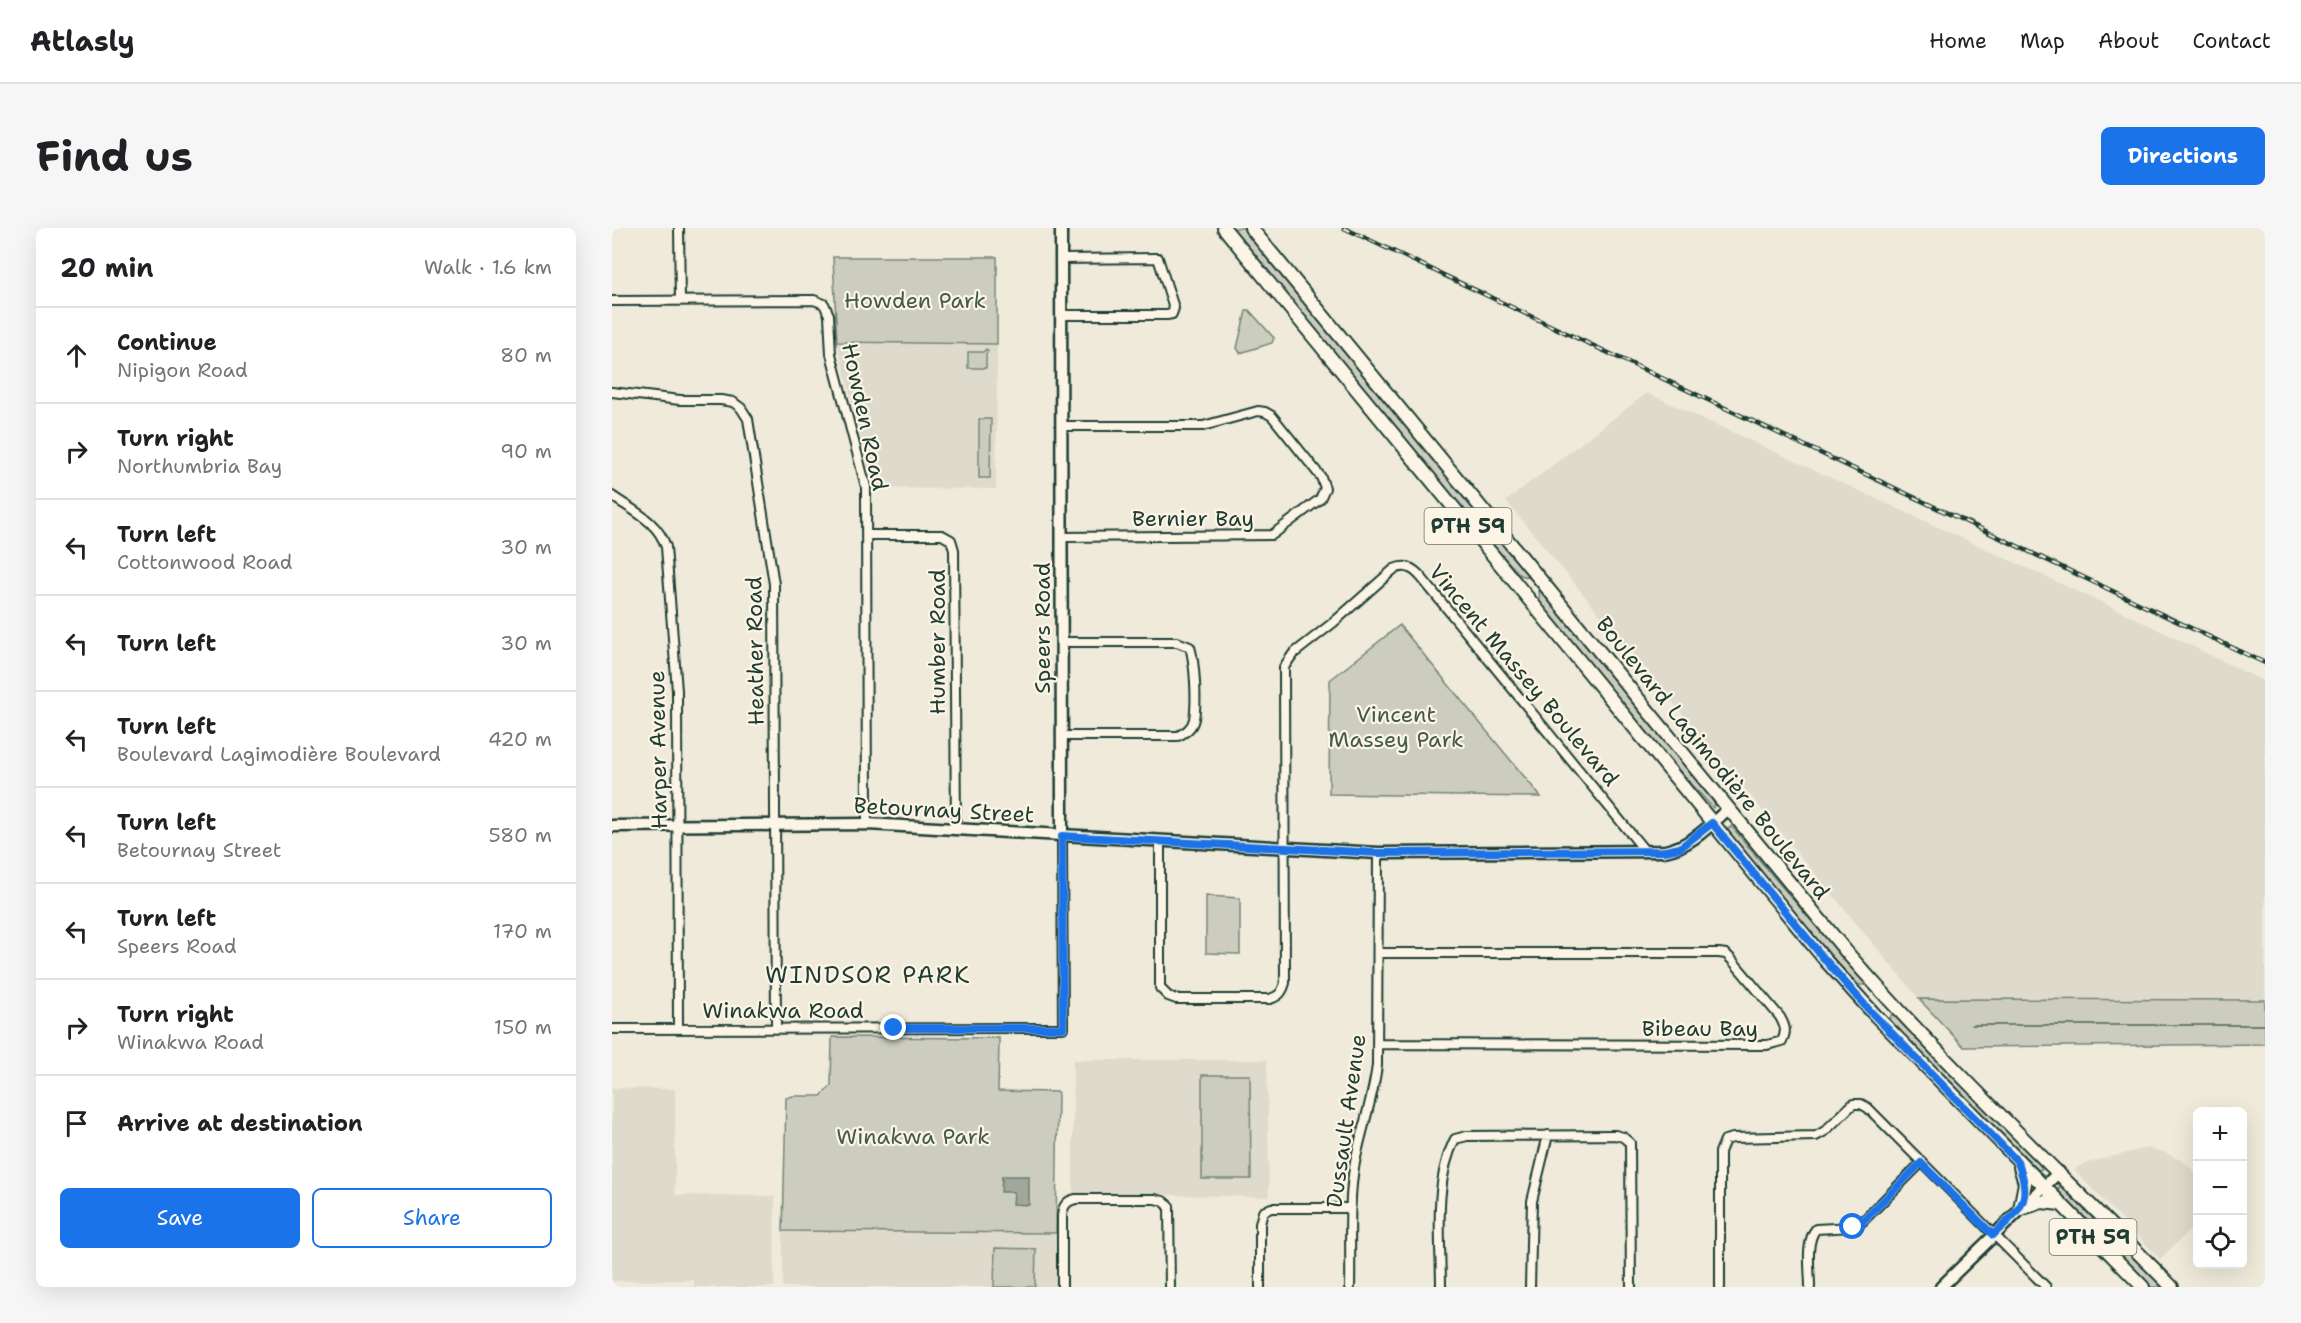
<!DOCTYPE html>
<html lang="en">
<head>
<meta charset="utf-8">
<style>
  body { margin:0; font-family:"Shantell Sans",sans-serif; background:#f6f6f6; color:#202124 }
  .controls { position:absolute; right:18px; bottom:18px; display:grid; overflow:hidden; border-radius:9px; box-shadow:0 6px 24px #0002 }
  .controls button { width:54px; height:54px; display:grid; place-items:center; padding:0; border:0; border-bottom:2px solid #e0e0e0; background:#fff; color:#202124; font:30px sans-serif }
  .stop { position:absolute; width:18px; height:18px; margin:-14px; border:4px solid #1a73e8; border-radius:50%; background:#fff }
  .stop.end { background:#1a73e8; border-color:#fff; box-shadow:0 2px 6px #0008 }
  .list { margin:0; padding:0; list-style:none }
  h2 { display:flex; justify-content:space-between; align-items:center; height:78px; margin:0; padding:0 24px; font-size:26px }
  h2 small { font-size:20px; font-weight:400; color:#757577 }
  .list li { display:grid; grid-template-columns:39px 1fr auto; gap:18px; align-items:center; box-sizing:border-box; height:96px; padding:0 24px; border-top:2px solid #e0e0e0 }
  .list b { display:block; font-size:22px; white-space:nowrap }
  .list p { margin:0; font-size:20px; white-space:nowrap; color:#757577 }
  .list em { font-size:20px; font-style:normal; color:#757577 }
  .actions { display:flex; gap:12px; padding:18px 24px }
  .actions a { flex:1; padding:14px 0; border:2px solid #1a73e8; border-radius:9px; text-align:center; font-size:21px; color:#1a73e8 }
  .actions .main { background:#1a73e8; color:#fff }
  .icon { flex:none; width:33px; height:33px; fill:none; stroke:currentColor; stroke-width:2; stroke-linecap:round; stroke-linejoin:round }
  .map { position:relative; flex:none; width:1653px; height:1059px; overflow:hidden; border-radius:9px }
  header { display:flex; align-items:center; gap:36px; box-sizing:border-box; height:84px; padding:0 30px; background:#fff; border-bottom:2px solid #e0e0e0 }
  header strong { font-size:28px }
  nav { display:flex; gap:33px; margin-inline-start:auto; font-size:21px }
  .intro { display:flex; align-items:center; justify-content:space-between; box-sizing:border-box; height:144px; padding:0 36px }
  h1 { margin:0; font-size:42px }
  .button { padding:15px 27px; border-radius:9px; background:#1a73e8; color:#fff; font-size:21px; font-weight:700 }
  main { display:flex; gap:36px; padding:0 36px }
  aside { flex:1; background:#fff; border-radius:9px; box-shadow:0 6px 24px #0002 }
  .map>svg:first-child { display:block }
</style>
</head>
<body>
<header>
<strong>Atlasly</strong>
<nav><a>Home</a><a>Map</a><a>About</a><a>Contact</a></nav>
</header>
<div class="intro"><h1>Find us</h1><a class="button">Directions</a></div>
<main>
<aside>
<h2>20 min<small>Walk · 1.6 km</small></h2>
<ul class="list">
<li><svg class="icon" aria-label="ahead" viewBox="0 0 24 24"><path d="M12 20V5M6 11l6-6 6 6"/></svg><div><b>Continue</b><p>Nipigon Road</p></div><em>80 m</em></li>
<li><svg class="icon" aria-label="right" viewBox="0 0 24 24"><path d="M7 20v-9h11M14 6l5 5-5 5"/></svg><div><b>Turn right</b><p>Northumbria Bay</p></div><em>90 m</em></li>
<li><svg class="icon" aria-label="left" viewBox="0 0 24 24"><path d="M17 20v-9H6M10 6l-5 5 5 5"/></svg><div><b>Turn left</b><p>Cottonwood Road</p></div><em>30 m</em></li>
<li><svg class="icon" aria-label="left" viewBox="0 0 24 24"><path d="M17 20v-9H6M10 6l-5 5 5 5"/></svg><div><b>Turn left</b></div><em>30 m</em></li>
<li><svg class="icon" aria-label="left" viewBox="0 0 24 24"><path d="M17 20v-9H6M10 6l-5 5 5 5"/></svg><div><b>Turn left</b><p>Boulevard Lagimodière Boulevard</p></div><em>420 m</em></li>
<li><svg class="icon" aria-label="left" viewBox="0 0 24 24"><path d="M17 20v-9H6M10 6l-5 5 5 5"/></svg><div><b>Turn left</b><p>Betournay Street</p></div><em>580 m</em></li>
<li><svg class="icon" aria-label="left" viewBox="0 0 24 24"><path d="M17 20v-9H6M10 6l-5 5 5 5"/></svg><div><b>Turn left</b><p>Speers Road</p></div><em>170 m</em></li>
<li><svg class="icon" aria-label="right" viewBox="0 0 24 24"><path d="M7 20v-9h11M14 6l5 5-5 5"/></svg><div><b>Turn right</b><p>Winakwa Road</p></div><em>150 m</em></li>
<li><svg class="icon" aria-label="arrive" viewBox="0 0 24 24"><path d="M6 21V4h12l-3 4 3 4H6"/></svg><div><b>Arrive at destination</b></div></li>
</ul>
<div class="actions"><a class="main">Save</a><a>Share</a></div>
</aside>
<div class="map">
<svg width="1653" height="1059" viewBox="0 0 1653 1059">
  <rect width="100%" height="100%" fill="#efeada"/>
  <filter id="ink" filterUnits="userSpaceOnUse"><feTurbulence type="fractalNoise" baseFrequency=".0167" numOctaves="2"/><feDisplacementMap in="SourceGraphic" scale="12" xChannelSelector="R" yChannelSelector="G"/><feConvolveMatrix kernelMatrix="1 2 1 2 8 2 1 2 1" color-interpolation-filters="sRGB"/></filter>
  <g filter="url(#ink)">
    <path fill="#dedbcc" d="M 225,114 L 385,116 L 384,261 L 262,260 Z
      M 1035,165 L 1508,383 L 1653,454 L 1653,772 L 1307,771 L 894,273 Z
      M 461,832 L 655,832 L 657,969 L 461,965 Z
      M 0,860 L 63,861 L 63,967 L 163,968 L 162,1059 L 82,1059 L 82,1052 L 0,1053 Z
      M 1535,920 L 1552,924 L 1572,934 L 1585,945 L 1585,995 L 1548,1031 L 1462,942 L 1471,936 Z
      M 171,1003 L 444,1005 L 444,1059 L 171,1059 Z"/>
    <path fill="#cccdbf" stroke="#76857a" stroke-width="1.5" d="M 619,0 L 633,0 L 918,347 L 918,350 L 908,347 L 845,276 Z
      M 221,29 L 385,29 L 385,116 L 225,114 Z
      M 637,82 L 662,110 L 660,115 L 628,125 L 625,120 L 634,83 Z
      M 374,121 L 376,123 L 374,126 L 374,140 L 356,140 L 356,124 L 371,124 Z
      M 367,191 L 379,191 L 378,250 L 367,250 Z
      M 927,362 L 930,362 L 1096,564 L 1103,577 L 1101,580 L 1038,510 L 928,377 Z
      M 788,397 L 789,399 L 929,569 L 717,566 L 718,452 Z
      M 1118,599 L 1121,600 C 1164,653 1208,704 1254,754 L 1253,757 L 1248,757 L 1245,755 L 1202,711 L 1123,616 L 1116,602 Z
      M 594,668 L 628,670 L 628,726 L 594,725 Z
      M 1307,771 L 1653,772 L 1653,816 L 1352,819 Z
      M 1283,786 L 1424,929 L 1430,941 L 1426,942 L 1278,795 L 1279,787 Z
      M 220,809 L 387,810 L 386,863 L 446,864 L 444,1005 L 171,1003 L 174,870 L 181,868 L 209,868 L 219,858 Z
      M 590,847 L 638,847 L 639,951 L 590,951 Z
      M 1446,959 L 1449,959 L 1504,1013 L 1554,1059 L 1538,1059 L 1450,971 Z
      M 383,1020 L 424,1021 L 423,1059 L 382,1059 Z"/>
    <path fill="#9fa89a" stroke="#6c7d71" stroke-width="1.5" d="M 390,948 L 417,948 L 417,977 L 401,976 L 402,964 L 389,964 Z"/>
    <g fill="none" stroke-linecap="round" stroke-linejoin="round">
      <path stroke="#6c7d71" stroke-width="2" d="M 1360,797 L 1653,797"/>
      <g stroke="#1f3d34" stroke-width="12">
        <path id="street" d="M 67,0 L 68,73
          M 449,31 L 546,30 L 562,80 L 560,86 L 555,87 L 449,87
          M 0,73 L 202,72 L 212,76 L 217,87 L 219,126 L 254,259 L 255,596
          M 0,164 L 68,172 L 109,172 L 121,174 L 129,180 L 136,191 L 162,356 L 164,800
          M 449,198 L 591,198 L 646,183 L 653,184 L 660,188 L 709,249 L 713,260 L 708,271 L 660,307 L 450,309
          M 0,268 C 21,283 46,293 54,319 L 65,463 L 66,800
          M 255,307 L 330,307 L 339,312 L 342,322 L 344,602
          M 450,414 L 565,414 L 578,419 C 583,435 585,474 582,491 C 580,500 574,504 566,508 L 450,508
          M 548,613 L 548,760 L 556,768 L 564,771 L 658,771 C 667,768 670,765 673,755 L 672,439 L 681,426 L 722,394 L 782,341 C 794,336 801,340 809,349 L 1033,623
          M 0,801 L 451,800 L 450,608
          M 766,816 L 1155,817 L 1170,813 C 1175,803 1173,798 1168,789 L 1120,732 L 1114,726 L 1107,725 L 767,725
          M 450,1059 L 450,988 C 451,978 454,973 464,971 L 543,971 L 551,973 L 557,978 L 558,1059
          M 648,1059 L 648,996 L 651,984 L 659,980 L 738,980
          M 738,1059 C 739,1019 736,979 742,940 C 748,905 761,872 765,837 L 766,625
          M 829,1059 C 829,1012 821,954 843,911 L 855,908 L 1003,907 L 1011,909 L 1018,915 L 1019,1059
          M 918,1059 L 920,973 L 936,907
          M 1108,1059 L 1108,924 L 1113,912 L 1121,910 L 1204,908 L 1213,903 L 1241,876 L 1249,876 L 1256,880 L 1434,1059
          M 1198,1059 C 1198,1042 1193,1014 1204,1001 L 1241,999 L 1251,993 L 1309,935"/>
      </g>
      <g stroke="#1f3d34" stroke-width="15">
        <path id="secondary" d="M 449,0 L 450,608
          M 0,598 L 255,596 L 766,625 L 1053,623 C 1079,618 1097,598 1116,581
          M 1329,1059 L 1447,944"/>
      </g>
      <g stroke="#1f3d34" stroke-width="16">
        <path id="primary" d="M 612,0 L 1214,733 L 1264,788 L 1531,1059
          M 639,0 L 1237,727 C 1339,843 1452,949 1560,1059
          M 1408,939 L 1413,955 L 1408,981
          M 1408,981 L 1430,974 L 1449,976"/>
      </g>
      <use href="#street" stroke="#fcf5e5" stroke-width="8"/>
      <use href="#secondary" stroke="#fcf5e5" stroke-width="10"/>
      <use href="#primary" stroke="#fcf5e5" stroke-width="12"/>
      <g stroke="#1f3d34" stroke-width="4.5">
        <path id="rail" d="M 732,0 L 1653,435"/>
      </g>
      <use href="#rail" stroke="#fcf5e5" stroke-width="2" stroke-dasharray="7" stroke-linecap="butt"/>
    </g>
  </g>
  <g fill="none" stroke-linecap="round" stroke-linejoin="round" filter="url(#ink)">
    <path stroke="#1a73e8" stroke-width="8" d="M 282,800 L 451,800 L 450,608 L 766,625 L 1053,623 L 1068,620 L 1100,595 L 1214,733 L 1257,782 L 1405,933 C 1422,973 1409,980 1381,1007 L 1309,935 L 1251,993 L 1241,999"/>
  </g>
  <g text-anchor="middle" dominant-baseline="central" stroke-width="4.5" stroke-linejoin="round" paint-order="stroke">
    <g fill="#fcf5e5" stroke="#617469" stroke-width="1.5">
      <rect x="812.5" y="280" width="87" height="36" rx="4.5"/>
      <rect x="1437.5" y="991" width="87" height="36" rx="4.5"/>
    </g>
    <g font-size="21" font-weight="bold" fill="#1f3d34">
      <text x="856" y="298">PTH 59</text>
      <text x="1481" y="1009">PTH 59</text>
    </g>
    <g font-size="22" fill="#425a50" stroke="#fcf5e5">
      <text x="303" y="72">Howden Park</text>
      <text x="784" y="486">Vincent<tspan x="784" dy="25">Massey Park</tspan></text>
      <text x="301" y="908">Winakwa Park</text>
    </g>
    <g font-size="22" fill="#1f3d34" stroke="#fcf5e5">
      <text transform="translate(253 189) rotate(78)">Howden Road</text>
      <text x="581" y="290">Bernier Bay</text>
      <text transform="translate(430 400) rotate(-90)">Speers Road</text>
      <text transform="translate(325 414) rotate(-90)">Humber Road</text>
      <text transform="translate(143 423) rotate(-91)">Heather Road</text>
      <text transform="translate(912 447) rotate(50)">Vincent Massey Boulevard</text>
      <text transform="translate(46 522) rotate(-91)">Harper Avenue</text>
      <text transform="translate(1101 530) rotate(51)">Boulevard Lagimodière Boulevard</text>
      <text transform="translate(332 582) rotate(3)">Betournay Street</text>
      <text x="171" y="782">Winakwa Road</text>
      <text x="1088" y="800">Bibeau Bay</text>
      <text transform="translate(734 893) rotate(-82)">Dussault Avenue</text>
    </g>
    <g font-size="24" letter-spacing="1.5" fill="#1f3d34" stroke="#fcf5e5">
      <text x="256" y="747">WINDSOR PARK</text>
    </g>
  </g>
</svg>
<div class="controls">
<button>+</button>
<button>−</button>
<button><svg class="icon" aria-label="locate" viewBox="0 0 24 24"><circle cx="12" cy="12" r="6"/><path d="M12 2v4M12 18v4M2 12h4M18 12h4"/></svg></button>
</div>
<div class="stop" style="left:1241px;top:999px"></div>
<div class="stop end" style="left:282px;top:800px"></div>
</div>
</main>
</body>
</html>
